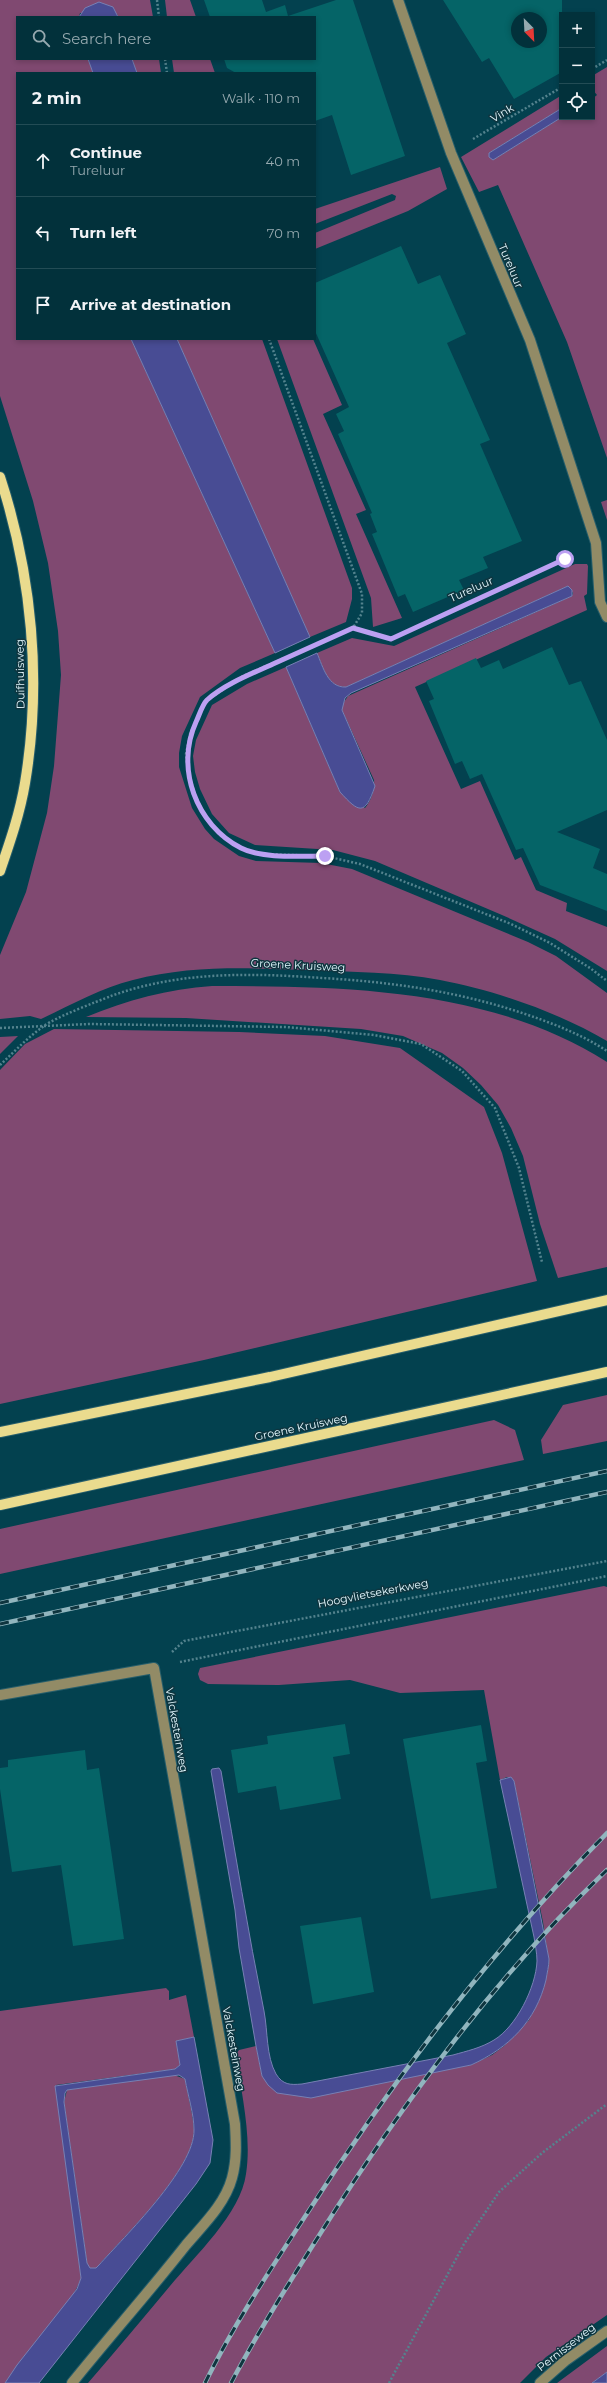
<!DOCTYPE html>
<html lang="en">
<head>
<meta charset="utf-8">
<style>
  body { margin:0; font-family:Montserrat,sans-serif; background:#103d46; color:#f1f3f6 }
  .controls { position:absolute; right:12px; top:12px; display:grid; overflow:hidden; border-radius:0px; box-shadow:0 2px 6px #0003 }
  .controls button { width:36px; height:36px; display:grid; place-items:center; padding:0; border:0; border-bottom:1px solid #234c55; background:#02313b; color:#f1f3f6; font:20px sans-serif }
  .compass { position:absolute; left:511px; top:12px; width:36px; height:36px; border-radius:50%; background:#02313b; box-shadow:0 2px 6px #0003; rotate:156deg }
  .stop { position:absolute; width:12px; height:12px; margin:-9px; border:3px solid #bca0f2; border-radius:50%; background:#fff }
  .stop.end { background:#bca0f2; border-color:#fff; box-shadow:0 1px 4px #0008 }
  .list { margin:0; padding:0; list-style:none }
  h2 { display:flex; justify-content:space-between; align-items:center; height:52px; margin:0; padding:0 16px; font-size:17px }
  h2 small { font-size:13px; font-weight:400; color:#96a9af }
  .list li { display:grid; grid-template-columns:26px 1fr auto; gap:12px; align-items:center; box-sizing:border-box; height:72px; padding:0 16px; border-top:1px solid #234c55 }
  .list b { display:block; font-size:15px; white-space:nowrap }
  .list p { margin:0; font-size:13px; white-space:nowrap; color:#96a9af }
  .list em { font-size:13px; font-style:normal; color:#96a9af }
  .icon { flex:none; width:22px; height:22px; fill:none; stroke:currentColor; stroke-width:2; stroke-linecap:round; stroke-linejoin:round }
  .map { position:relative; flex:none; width:607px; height:2383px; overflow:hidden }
  .search { position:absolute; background:#02313b; box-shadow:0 2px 6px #0003; left:16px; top:16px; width:300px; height:44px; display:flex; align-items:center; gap:10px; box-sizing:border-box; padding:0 14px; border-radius:0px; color:#96a9af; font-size:15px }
  .panel { position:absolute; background:#02313b; box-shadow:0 2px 6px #0003; left:16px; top:72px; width:300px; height:268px; border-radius:0px }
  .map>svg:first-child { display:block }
</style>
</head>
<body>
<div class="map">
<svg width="607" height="2383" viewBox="0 0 607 2383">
  <rect width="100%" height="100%" fill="#03414f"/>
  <path fill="#804971" d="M 0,0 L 150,0 L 153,17 L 118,17 L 117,14 L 80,13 L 79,17 L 17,17 L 17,59 L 88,59 L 93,73 L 17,73 L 17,339 L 131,339 L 275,653 L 240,668 L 200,697 L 182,736 L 179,753 L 179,767 L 192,808 L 205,829 L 214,839 L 239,856 L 256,861 L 321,863 L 352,869 L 528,942 L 556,956 L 607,993 L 607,1041 C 560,1013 494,990 440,980 C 397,972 352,972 307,970 C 248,968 191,965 133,980 C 101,988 71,1005 41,1019 L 30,1016 L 0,1019 L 0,955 L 26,892 L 47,813 L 54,766 L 61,675 L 58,631 L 48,563 L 33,501 L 0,396 Z
    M 165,0 L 190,0 L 196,17 L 167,17 Z
    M 132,59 L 159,59 L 161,73 L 137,73 Z
    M 172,59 L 210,59 L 215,73 L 174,73 Z
    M 607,67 L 607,458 L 567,342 L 498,185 L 479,192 L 461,157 L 562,95 L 562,108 L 489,153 L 493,160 L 562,117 L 592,117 L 592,99 L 597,95 L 592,89 L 592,76 Z
    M 440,167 L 447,189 L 408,211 L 315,249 L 315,233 L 395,200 L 396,196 L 392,194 L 315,224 L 315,209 Z
    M 177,339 L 262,339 L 352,588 L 352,599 L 346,622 L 310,637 Z
    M 277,339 L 313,339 L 342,405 L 323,414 L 366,510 L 356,514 L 402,618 L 373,627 L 371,598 Z
    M 607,500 L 607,520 L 601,502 Z
    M 575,564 L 587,564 L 588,566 L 587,594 L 584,596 L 587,610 L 415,687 L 461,789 L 480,781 L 515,860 L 521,857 L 536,890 L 567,903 L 566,911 L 607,927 L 607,971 L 555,939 L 502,915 L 375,861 L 333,850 L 255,845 L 229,833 L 212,814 L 200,789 L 195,772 L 193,756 L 196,740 L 212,705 L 247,684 L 286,667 L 340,792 L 365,808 C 371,801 375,790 374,780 L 342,710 L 342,705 L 348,696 L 572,596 L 573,593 L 568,586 L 346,687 C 328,688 323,667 317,653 L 352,638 L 394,646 Z
    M 212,986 C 346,986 490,988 607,1062 L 607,1267 L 558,1278 L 540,1224 L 523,1156 L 511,1128 L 498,1105 L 481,1085 L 463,1068 L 442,1053 L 403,1036 L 361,1029 L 186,1018 L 86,1017 C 127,1000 168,989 212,986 Z
    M 54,1029 L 239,1032 L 325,1036 L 400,1048 L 484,1107 L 502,1153 L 537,1281 L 204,1360 L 0,1404 L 0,1070 L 25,1044 Z
    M 18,1036 L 0,1054 L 0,1037 Z
    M 607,1395 L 607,1441 L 543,1454 L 541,1440 L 563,1405 Z
    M 494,1420 L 515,1430 L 524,1460 L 0,1574 L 0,1529 Z
    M 604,1586 L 607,1587 L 607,2315 L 546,2357 L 520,2383 L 88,2383 C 116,2351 143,2318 170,2286 C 195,2256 241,2213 246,2174 C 252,2135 241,2093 236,2054 L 239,2050 L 256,2046 L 262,2076 L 277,2093 L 471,2065 L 492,2055 L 504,2046 L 529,2020 L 547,1974 L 549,1962 L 543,1922 L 514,1781 L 507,1777 L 500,1780 L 484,1690 L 400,1693 L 350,1680 L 279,1685 L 208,1684 L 200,1680 L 198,1674 L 200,1668 Z
    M 166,1988 L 169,1991 L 169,2000 L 186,1995 L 194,2037 L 176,2041 L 180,2065 L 175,2069 L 56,2085 L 81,2278 C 71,2309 25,2353 5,2383 L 0,2383 L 0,2011 Z
    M 174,2075 L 185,2079 C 188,2096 193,2114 194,2130 C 195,2168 124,2237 99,2265 L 96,2268 L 89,2268 L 87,2263 L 64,2102 L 67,2090 Z
    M 607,2346 L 607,2372 L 592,2383 L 557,2383 Z"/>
  <path fill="#484c94" stroke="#7780b4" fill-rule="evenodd" d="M 99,2 L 113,7 L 118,17 L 79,17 L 85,8 Z
    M 88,59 L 132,59 L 137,73 L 93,73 Z
    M 562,108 L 562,117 L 493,160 L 489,157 L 489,153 Z
    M 131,339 L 177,339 L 310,637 L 275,653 Z
    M 568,586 L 572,590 L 572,596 L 351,693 L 345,698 L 342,710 L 375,786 C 365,816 359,813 340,792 L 286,667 L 317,653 C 323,667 328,688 346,687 Z
    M 219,1768 L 221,1771 C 235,1851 248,1932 264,2011 C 268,2032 266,2056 276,2074 C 283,2085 290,2085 302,2084 L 453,2055 C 467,2051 481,2048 494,2040 C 516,2027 536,1987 537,1961 C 537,1953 535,1944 534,1937 L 500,1780 L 511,1777 L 514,1781 L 549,1959 C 549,1966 547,1973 546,1980 C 536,2021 509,2048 471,2065 L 311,2098 L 277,2093 L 268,2085 L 262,2076 L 256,2046 L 239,1948 L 235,1910 L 211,1771 L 212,1769 Z
    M 194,2037 L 213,2140 L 210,2163 L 196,2184 L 39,2383 L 5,2383 L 17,2365 L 77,2289 L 81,2278 L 55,2086 L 175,2069 L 180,2065 L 176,2041 ZM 179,2075 L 185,2079 C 188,2096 194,2114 194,2130 C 195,2168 124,2237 99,2265 L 96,2268 L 90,2268 L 87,2263 L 64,2102 L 65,2093 L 67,2090 Z
    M 607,2372 L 607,2383 L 592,2383 Z"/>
  <path fill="#056467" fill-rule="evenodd" d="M 204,0 L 262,0 L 266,12 L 285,5 L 288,16 L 336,0 L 353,0 L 405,156 L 351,175 L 332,115 L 315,121 L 315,73 L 236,73 L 227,68 L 224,59 L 315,59 L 315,17 L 210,17 Z
    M 443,0 L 562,0 L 562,72 L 514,99 L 489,58 L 482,62 ZM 517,18 L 541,18 L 541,42 L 517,42 Z
    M 401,246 L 418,284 L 440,275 L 466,334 L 447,343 L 490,440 L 480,444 L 522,541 L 483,557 L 488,568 L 459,580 L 464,590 L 413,612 L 405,594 L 398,597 L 372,534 L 377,532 L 370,514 L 372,513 L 338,434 L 344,431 L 336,414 L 349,407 L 315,331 L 315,283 Z
    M 552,647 L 569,685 L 581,681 L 607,740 L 607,810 L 557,832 L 600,849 L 593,868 L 607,874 L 607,911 L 540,885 L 523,848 L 516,850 L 482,774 L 470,779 L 462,761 L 455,764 L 429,701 L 434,699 L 426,681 L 476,658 L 481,668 L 499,660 L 503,669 Z
    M 345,1724 L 350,1754 L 333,1757 L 341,1799 L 280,1810 L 276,1786 L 238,1793 L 231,1750 L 268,1744 L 267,1736 Z
    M 481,1725 L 487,1761 L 476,1763 L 497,1888 L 431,1899 L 403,1739 Z
    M 85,1750 L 87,1770 L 99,1768 L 124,1939 L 73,1946 L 61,1865 L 12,1872 L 0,1789 L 0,1768 L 8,1767 L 8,1760 Z
    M 361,1917 L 374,1992 L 313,2004 L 300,1926 Z"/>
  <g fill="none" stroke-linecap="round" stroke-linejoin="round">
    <g stroke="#275e6b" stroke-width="12">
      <path id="minor" d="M 398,0 L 451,153 L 530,340 L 596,543 L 600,602 L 607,617
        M 0,1695 L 154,1668 L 235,2124 C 236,2142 237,2160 232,2178 C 225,2204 203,2225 186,2245 C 149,2292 109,2337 72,2383
        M 540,2383 L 565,2361 L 607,2331"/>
    </g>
    <g stroke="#275e6b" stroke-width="12">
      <path id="major" d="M 0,477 C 32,575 42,681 25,783 C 20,813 10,842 0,871
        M 0,1432 L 270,1377 L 607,1300
        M 0,1505 L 607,1372"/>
    </g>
    <path stroke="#54838e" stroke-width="2.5" stroke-dasharray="2 2" stroke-linecap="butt" d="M 157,0 L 159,17
      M 165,59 L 167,73
      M 592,69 L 607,60
      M 473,139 L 562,87
      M 269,339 L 362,594 L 362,613 L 353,628 L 243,676 L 206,701 L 190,734 L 186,754 L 188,771 L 195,795 L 207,820 L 221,836 L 242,849 L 259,854 L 325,856 L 360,864 L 511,924 L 550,943 L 590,968 L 607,981
      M 353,628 L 391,639 L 571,556
      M 0,1028 L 89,1024 L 286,1027 L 374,1035 L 421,1044 L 462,1071 L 495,1108 L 519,1168 L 542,1262
      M 0,1065 C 14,1052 28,1037 44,1026 C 56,1017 96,1002 111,996 C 180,971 251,973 322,978 C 394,982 462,992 531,1016 C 557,1025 584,1036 607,1051
      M 172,1652 L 184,1641 L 607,1561
      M 180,1662 L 607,1576
      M 389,2383 L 464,2244 L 499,2192 L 542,2153 L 607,2104"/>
    <use href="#minor" stroke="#928b66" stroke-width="10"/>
    <use href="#major" stroke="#eadb8e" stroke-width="10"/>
    <g stroke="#91b5be" stroke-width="4.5">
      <path id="rail" d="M 0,1603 L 607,1471
        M 0,1624 L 607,1492
        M 205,2383 C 234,2324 270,2270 306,2215 C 394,2078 492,1949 607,1833
        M 231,2383 C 258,2332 289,2283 320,2234 C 402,2104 495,1977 607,1870"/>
    </g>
    <use href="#rail" stroke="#0f353f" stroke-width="3" stroke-dasharray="9" stroke-linecap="butt"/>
  </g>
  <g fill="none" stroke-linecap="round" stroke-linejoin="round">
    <path stroke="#bca0f2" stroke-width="5" d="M 325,856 C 301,856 262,859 241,848 C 196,825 175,768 196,722 C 199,716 202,705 207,700 C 225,684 251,674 273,664 C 300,652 326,640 353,628 L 391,639 L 565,559"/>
  </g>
  <g text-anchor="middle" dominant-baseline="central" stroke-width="3" stroke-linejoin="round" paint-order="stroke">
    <g font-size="11" fill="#e4f9ff" stroke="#0f353f">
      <text transform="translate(502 113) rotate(-31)">Vink</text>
      <text transform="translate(511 266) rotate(67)">Tureluur</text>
      <text transform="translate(471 589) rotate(-24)">Tureluur</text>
      <text transform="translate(20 674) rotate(-91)">Duifhuisweg</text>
      <text transform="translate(298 965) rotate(3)">Groene Kruisweg</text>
      <text transform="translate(301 1427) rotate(-12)">Groene Kruisweg</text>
      <text transform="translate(373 1593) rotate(-11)">Hoogvlietsekerkweg</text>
      <text transform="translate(177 1730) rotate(80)">Valckesteinweg</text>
      <text transform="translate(234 2049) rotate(80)">Valckesteinweg</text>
      <text transform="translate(566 2347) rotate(-38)">Pernisseweg</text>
    </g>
  </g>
</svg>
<div class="controls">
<button>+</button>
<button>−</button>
<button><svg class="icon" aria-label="locate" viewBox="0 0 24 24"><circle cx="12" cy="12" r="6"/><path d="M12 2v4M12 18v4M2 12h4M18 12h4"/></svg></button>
</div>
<svg class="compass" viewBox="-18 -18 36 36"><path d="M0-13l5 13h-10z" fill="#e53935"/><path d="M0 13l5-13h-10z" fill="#96a9af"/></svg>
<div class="stop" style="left:565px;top:559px"></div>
<div class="stop end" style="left:325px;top:856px"></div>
<div class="search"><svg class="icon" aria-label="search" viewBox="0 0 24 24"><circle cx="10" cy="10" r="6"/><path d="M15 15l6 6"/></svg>Search here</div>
<section class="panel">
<h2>2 min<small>Walk · 110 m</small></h2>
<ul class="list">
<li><svg class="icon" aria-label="ahead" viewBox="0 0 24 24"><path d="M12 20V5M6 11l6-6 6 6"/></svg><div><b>Continue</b><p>Tureluur</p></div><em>40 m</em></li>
<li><svg class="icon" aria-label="left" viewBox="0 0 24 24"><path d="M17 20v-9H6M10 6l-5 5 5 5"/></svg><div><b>Turn left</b></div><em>70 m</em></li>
<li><svg class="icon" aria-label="arrive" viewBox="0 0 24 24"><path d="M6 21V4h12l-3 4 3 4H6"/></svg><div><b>Arrive at destination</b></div></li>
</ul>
</section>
</div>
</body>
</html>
